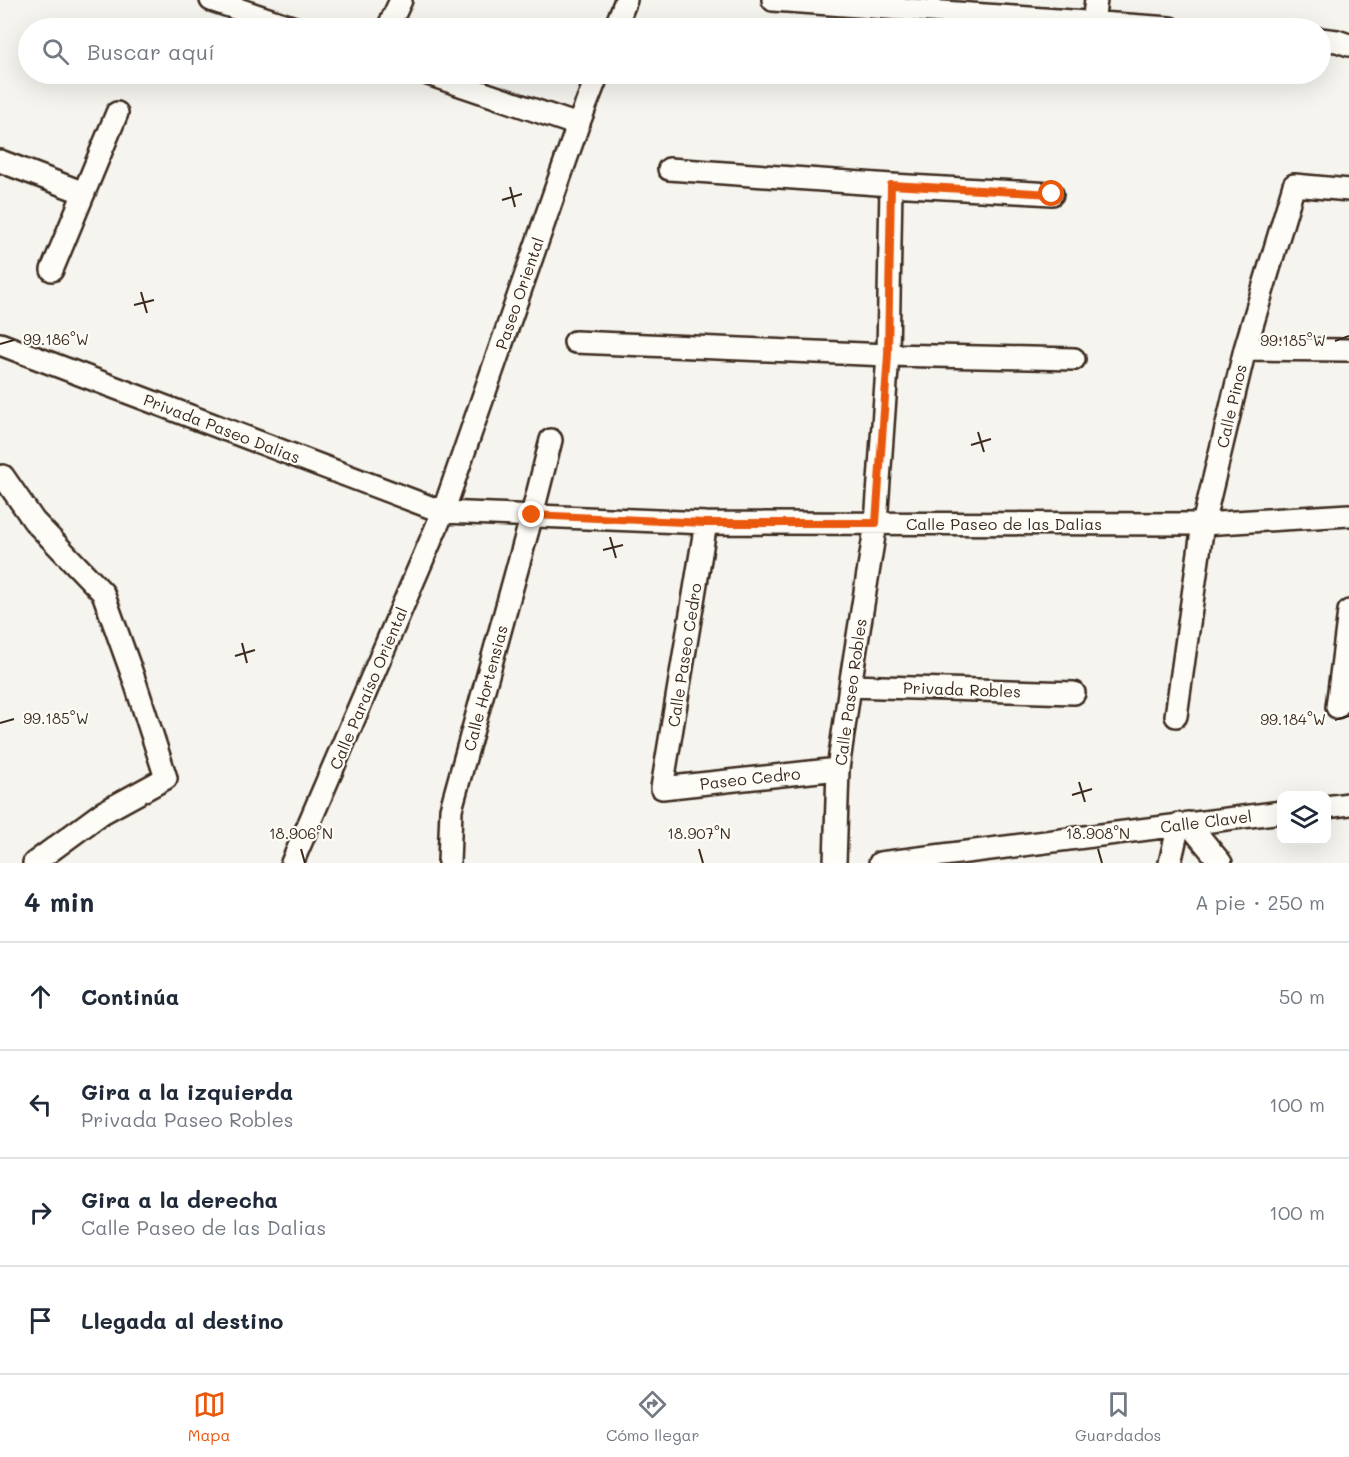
<!DOCTYPE html>
<html lang="es">
<head>
<meta charset="utf-8">
<style>
  body { margin:0; font-family:Mali,sans-serif; background:#f6f6f7; color:#1f2937 }
  .controls { position:absolute; right:18px; bottom:18px; display:grid; overflow:hidden; border-radius:12px; box-shadow:0 6px 24px #0002 }
  .controls button { width:54px; height:54px; display:grid; place-items:center; padding:0; border:0; border-bottom:2px solid #e0e1e3; background:#fff; color:#1f2937; font:30px sans-serif }
  .stop { position:absolute; width:18px; height:18px; margin:-14px; border:4px solid #ea580c; border-radius:50%; background:#fff }
  .stop.end { background:#ea580c; border-color:#fff; box-shadow:0 2px 6px #0008 }
  .list { margin:0; padding:0; list-style:none }
  h2 { display:flex; justify-content:space-between; align-items:center; height:78px; margin:0; padding:0 24px; font-size:26px }
  h2 small { font-size:20px; font-weight:400; color:#747a83 }
  .list li { display:grid; grid-template-columns:39px 1fr auto; gap:18px; align-items:center; box-sizing:border-box; height:108px; padding:0 24px; border-top:2px solid #e0e1e3 }
  .list b { display:block; font-size:22px; white-space:nowrap }
  .list p { margin:0; font-size:20px; white-space:nowrap; color:#747a83 }
  .list em { font-size:20px; font-style:normal; color:#747a83 }
  .icon { flex:none; width:33px; height:33px; fill:none; stroke:currentColor; stroke-width:2; stroke-linecap:round; stroke-linejoin:round }
  .map { position:relative; flex:none; width:1349px; height:863px; overflow:hidden }
  .search { position:absolute; background:#fff; box-shadow:0 6px 24px #0002; left:18px; right:18px; top:18px; height:66px; display:flex; align-items:center; gap:15px; box-sizing:border-box; padding:0 21px; border-radius:33px; color:#747a83; font-size:22px }
  .sheet { height:510px; background:#fff }
  nav { display:flex; justify-content:space-around; align-items:center; box-sizing:border-box; height:84px; border-top:2px solid #e0e1e3; background:#fff; font-size:16px; color:#747a83 }
  nav a { display:grid; justify-items:center; gap:3px }
  nav .on { color:#ea580c }
  .map>svg:first-child { display:block }
</style>
</head>
<body>
<div class="map">
<svg width="1349" height="863" viewBox="0 0 1349 863">
  <rect width="100%" height="100%" fill="#f5f4ee"/>
  <filter id="ink" filterUnits="userSpaceOnUse"><feTurbulence type="fractalNoise" baseFrequency=".0167" numOctaves="2"/><feDisplacementMap in="SourceGraphic" scale="12" xChannelSelector="R" yChannelSelector="G"/><feConvolveMatrix kernelMatrix="1 2 1 2 8 2 1 2 1" color-interpolation-filters="sRGB"/></filter>
  <g filter="url(#ink)">
    <g fill="none" stroke-linecap="round" stroke-linejoin="round">
      <g stroke="#3b2a1e" stroke-width="26">
        <path id="minor" d="M 211,0 L 295,28
          M 773,0 L 1170,28
          M 1093,23 L 1096,0
          M 388,28 L 401,0
          M 615,28 L 626,0
          M 1320,39 L 1337,41 L 1349,45
          M 428,74 L 578,125
          M 0,161 L 84,193
          M 669,169 L 891,185 L 1052,194
          M 52,270 L 117,113
          M 575,342 L 888,355 L 1074,359
          M 0,344 L 443,512 L 706,523 L 1203,524 L 1349,515
          M 1245,349 L 1349,350
          M 3,476 L 34,521 L 103,593 L 135,682 L 166,778 L 102,813 L 34,863
          M 706,523 L 662,788 L 838,769
          M 850,686 L 1074,693
          M 1337,707 L 1349,611
          M 1176,716 L 1203,524 L 1245,349 L 1294,185 L 1349,190
          M 1326,807 L 1349,804
          M 1188,823 L 1221,863
          M 292,863 L 443,512 L 578,125 L 598,74
          M 449,863 L 451,809 L 532,515 L 551,440
          M 835,863 L 838,769 L 850,686 L 876,523 L 888,355 L 891,185
          M 880,863 L 1282,812
          M 1170,863 L 1179,824"/>
      </g>
      <use href="#minor" stroke="#fdfcf7" stroke-width="21"/>
    </g>
  </g>
  <g fill="none" stroke-linecap="round" stroke-linejoin="round" filter="url(#ink)">
    <path stroke="#ea580c" stroke-width="8" d="M 532,515 L 705,523 L 876,523 L 888,355 L 891,185 L 1052,194"/>
  </g>
  <path fill="none" stroke="#3b2a1e" stroke-width="2" d="M 510,187 L 515,207M 502,200 L 522,194M 141,292 L 147,313M 134,305 L 154,300M 1335,341 L 1349,336M 0,344 L 14,340M 978,432 L 984,452M 971,445 L 991,439M 610,537 L 616,558M 603,550 L 623,545M 242,643 L 247,663M 235,656 L 255,650M 1335,720 L 1349,716M 0,723 L 14,719M 1079,782 L 1085,802M 1072,795 L 1092,789M 301,849 L 305,863M 699,849 L 703,863M 1098,849 L 1102,863"/>
  <g text-anchor="middle" dominant-baseline="central" stroke-width="4.5" stroke-linejoin="round" paint-order="stroke">
    <g font-size="16" fill="#3b2a1e" stroke="#fdfcf7">
      <text transform="translate(519 293) rotate(-71)">Paseo Oriental</text>
      <text transform="translate(1231 406) rotate(-77)">Calle Pinos</text>
      <text transform="translate(222 428) rotate(21)">Privada Paseo Dalias</text>
      <text x="1004" y="523">Calle Paseo de las Dalias</text>
      <text transform="translate(684 655) rotate(-81)">Calle Paseo Cedro</text>
      <text transform="translate(368 688) rotate(-67)">Calle Paraíso Oriental</text>
      <text transform="translate(485 688) rotate(-75)">Calle Hortensias</text>
      <text transform="translate(962 689) rotate(2)">Privada Robles</text>
      <text transform="translate(850 692) rotate(-82)">Calle Paseo Robles</text>
      <text transform="translate(750 778) rotate(-6)">Paseo Cedro</text>
      <text transform="translate(1206 821) rotate(-7)">Calle Clavel</text>
    </g>
  </g>
  <g font-size="15" text-anchor="middle" fill="#3b2a1e" stroke="#fdfcf7" stroke-width="4.5" stroke-linejoin="round" paint-order="stroke">
    <text x="56" y="345">99.186°W</text>
    <text x="1293" y="346">99.185°W</text>
    <text x="56" y="724">99.185°W</text>
    <text x="1293" y="725">99.184°W</text>
    <text x="301" y="839">18.906°N</text>
    <text x="699" y="839">18.907°N</text>
    <text x="1098" y="839">18.908°N</text>
  </g>
</svg>
<div class="controls">
<button><svg class="icon" aria-label="layers" viewBox="0 0 24 24"><path d="M12 4l9 5-9 5-9-5zM3 14l9 5 9-5"/></svg></button>
</div>
<div class="stop" style="left:1052px;top:194px"></div>
<div class="stop end" style="left:532px;top:515px"></div>
<div class="search"><svg class="icon" aria-label="search" viewBox="0 0 24 24"><circle cx="10" cy="10" r="6"/><path d="M15 15l6 6"/></svg>Buscar aquí</div>
</div>
<section class="sheet">
<h2>4 min<small>A pie · 250 m</small></h2>
<ul class="list">
<li><svg class="icon" aria-label="ahead" viewBox="0 0 24 24"><path d="M12 20V5M6 11l6-6 6 6"/></svg><div><b>Continúa</b></div><em>50 m</em></li>
<li><svg class="icon" aria-label="left" viewBox="0 0 24 24"><path d="M17 20v-9H6M10 6l-5 5 5 5"/></svg><div><b>Gira a la izquierda</b><p>Privada Paseo Robles</p></div><em>100 m</em></li>
<li><svg class="icon" aria-label="right" viewBox="0 0 24 24"><path d="M7 20v-9h11M14 6l5 5-5 5"/></svg><div><b>Gira a la derecha</b><p>Calle Paseo de las Dalias</p></div><em>100 m</em></li>
<li><svg class="icon" aria-label="arrive" viewBox="0 0 24 24"><path d="M6 21V4h12l-3 4 3 4H6"/></svg><div><b>Llegada al destino</b></div></li>
</ul>
</section>
<nav>
<a class="on"><svg class="icon" aria-label="map" viewBox="0 0 24 24"><path d="M3 6l6-2 6 2 6-2v14l-6 2-6-2-6 2zM9 4v14M15 6v14"/></svg>Mapa</a>
<a><svg class="icon" aria-label="directions" viewBox="0 0 24 24"><path d="M12 3l9 9-9 9-9-9zM9 14v-3h6M13 9l2 2-2 2"/></svg>Cómo llegar</a>
<a><svg class="icon" aria-label="saved" viewBox="0 0 24 24"><path d="M7 4h10v16l-5-4-5 4z"/></svg>Guardados</a>
</nav>
</body>
</html>
